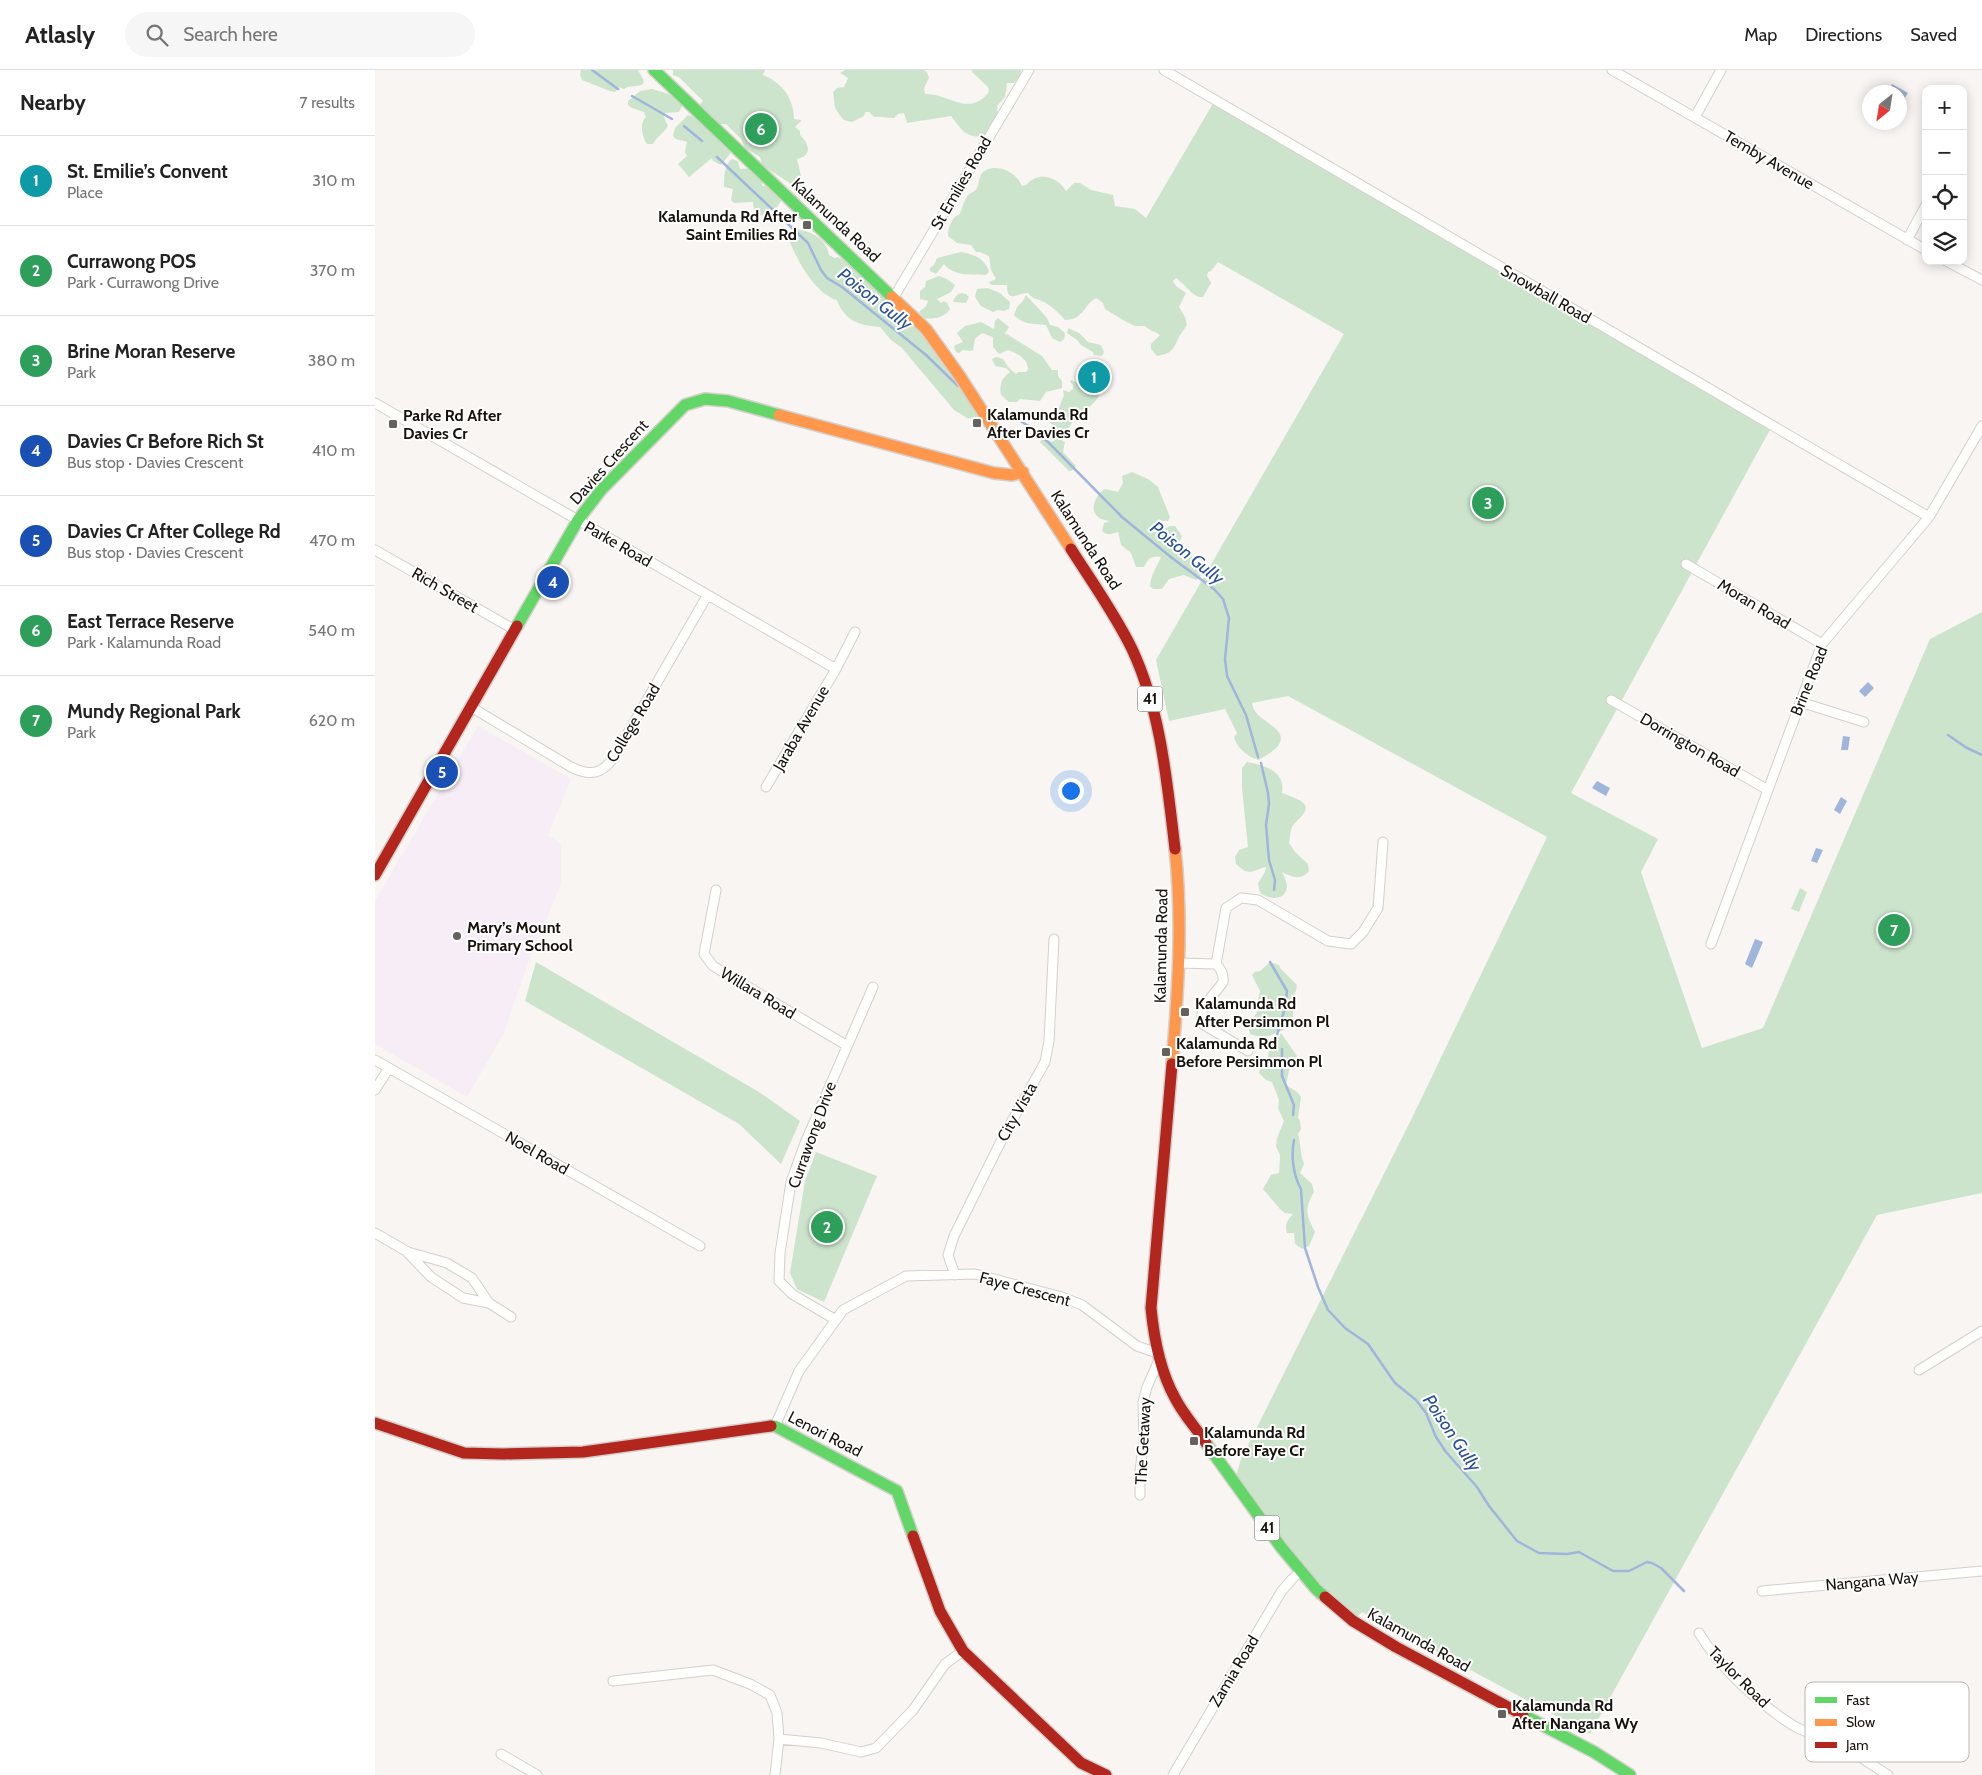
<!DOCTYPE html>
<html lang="en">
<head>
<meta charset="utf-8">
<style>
  body { margin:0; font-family:Cabin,sans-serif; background:#f6f6f6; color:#222 }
  .controls { position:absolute; right:15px; top:15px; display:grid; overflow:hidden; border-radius:10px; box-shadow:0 2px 12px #0003 }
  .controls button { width:45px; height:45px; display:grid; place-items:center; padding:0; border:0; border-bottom:1px solid #e0e0e0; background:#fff; color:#222; font:25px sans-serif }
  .compass { position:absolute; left:1487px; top:15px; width:45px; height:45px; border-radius:50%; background:#fff; box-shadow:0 2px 12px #0003; rotate:210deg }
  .you { position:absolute; left:695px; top:720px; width:18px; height:18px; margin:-12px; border:4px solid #fff; border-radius:50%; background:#1a73e8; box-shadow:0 0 0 8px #1a73e833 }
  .badge { display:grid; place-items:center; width:32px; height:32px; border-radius:50%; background:#0f766e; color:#fff; font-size:16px; font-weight:700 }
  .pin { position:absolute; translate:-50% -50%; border:2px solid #fff; box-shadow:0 1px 5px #0006 }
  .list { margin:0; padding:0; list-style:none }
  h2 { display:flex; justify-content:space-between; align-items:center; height:65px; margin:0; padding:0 20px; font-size:21px }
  h2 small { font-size:16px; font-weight:400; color:#767676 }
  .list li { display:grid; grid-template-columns:32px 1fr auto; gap:15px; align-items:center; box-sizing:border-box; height:90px; padding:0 20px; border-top:1px solid #e0e0e0 }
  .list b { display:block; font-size:19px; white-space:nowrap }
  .list p { margin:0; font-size:16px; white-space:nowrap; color:#767676 }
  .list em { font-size:16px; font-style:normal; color:#767676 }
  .icon { flex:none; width:28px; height:28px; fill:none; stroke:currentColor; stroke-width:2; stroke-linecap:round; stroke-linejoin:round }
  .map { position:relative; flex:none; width:1607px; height:1705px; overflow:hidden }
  header { display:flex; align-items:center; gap:30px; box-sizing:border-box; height:70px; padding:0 25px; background:#fff; border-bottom:1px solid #e0e0e0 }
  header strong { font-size:24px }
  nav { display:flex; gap:28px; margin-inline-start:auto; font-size:18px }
  .search { width:350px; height:45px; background:#f6f6f6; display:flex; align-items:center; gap:12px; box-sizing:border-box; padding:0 18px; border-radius:28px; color:#767676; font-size:19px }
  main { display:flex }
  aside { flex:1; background:#fff }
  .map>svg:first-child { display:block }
</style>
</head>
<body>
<header>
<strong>Atlasly</strong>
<div class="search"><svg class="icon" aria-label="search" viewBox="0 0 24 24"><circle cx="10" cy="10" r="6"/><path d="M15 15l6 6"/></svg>Search here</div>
<nav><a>Map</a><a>Directions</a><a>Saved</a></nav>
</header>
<main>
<aside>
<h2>Nearby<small>7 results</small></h2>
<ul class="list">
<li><span class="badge" style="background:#0f9aa8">1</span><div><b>St. Emilie’s Convent</b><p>Place</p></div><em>310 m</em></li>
<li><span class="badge" style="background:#2e9e5b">2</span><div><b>Currawong POS</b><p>Park · Currawong Drive</p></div><em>370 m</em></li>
<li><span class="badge" style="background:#2e9e5b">3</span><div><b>Brine Moran Reserve</b><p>Park</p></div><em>380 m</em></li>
<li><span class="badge" style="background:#1a4fb4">4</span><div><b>Davies Cr Before Rich St</b><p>Bus stop · Davies Crescent</p></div><em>410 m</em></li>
<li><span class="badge" style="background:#1a4fb4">5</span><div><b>Davies Cr After College Rd</b><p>Bus stop · Davies Crescent</p></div><em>470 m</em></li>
<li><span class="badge" style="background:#2e9e5b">6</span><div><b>East Terrace Reserve</b><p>Park · Kalamunda Road</p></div><em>540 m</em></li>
<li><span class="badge" style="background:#2e9e5b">7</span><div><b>Mundy Regional Park</b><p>Park</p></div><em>620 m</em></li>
</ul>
</aside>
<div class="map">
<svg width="1607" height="1705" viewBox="0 0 1607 1705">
  <rect width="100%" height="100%" fill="#f8f5f2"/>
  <path fill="#f6edf6" d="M 103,656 L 196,709 L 173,765 L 186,774 L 186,814 L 150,901 L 129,963 L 92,1027 L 0,974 L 0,831 Z"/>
  <path fill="#cde4cc" d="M 206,0 L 263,0 L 269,11 L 268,14 C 261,18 256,14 249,19 L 244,17 L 240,22 L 235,21 L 207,10 L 205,5 Z
    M 298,0 L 390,0 L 388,5 C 392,7 396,8 399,11 C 412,19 419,34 419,49 L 426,50 L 426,51 L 420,57 L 425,61 L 425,65 C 435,74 437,86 422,89 L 430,123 L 387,95 L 385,87 L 370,78 L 366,69 L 351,54 L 345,54 L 324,35 L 328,31 L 304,7 L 298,5 Z
    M 470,0 L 548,0 L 552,2 L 554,8 L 549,18 L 550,24 C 574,23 593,48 614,22 L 613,17 L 597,2 L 597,0 L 646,0 L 645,7 L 639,13 L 632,13 L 630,27 L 622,36 L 623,45 L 610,67 C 589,67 588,61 576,46 L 532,53 L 529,43 L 523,44 L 519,48 C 512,48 506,46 499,47 L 494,42 L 490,42 L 489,46 L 477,52 L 469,50 C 457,36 461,38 458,22 L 462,18 L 469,17 L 473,8 L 465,3 Z
    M 277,19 C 287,22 302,25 307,36 L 304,42 L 290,43 L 289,47 L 293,56 C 289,63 282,66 278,74 L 272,74 C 267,67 264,53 271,47 L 269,42 L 257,38 L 253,35 L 253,31 L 265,21 Z
    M 840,30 L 1397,356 L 1196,723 L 1283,769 L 1266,802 L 1327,978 L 1388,958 L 1555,569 L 1607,542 L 1607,1123 L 1502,1145 L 1215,1664 L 987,1542 L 978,1551 L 958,1534 L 859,1413 L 866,1389 L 1036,1050 L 1172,767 L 913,626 L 877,633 C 878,636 878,639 880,641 C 886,652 918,661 901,678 C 896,683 890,686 884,690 C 874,688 861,677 859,667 L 862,663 L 850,639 L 794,651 L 781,590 L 969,264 L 843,192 L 836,201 L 833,202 L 832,206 L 836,213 L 828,227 L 824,227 C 814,223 810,214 801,208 L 798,211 L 801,216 L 811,223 L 804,237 L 810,247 L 812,255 C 809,260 805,264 803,269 C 797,282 796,283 782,286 L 776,279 L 776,274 L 785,265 C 780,261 775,261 770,256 L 760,256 L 748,250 L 730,239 L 728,233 L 721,228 C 709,234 709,250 690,250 C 684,243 676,235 667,231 C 661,229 657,228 653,223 C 643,222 632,235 632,215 L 616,215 L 614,212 L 621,209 L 616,200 L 614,186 L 605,182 L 601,182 L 596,175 L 582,173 L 573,166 C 573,158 576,147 585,144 C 587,137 589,131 593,125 C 595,123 601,121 602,118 C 605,112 603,104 611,100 C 624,94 642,103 647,116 L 651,115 C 663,101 682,106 691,121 L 699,113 L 705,113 L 716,120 L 738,125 L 740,136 L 760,139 L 771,148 Z
    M 313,45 L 318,47 L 355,79 L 355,84 L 346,95 L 338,91 L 337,88 L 314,107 L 303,94 L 312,86 L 310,82 L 312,72 L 301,69 L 298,66 L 300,58 Z
    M 357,89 L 363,91 L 365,99 L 378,98 L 387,112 L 387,116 L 399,117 L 408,128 L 402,137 L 385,146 L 379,141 L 378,132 L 359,133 L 356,130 L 358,119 L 349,117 C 349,108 349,94 357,89 Z
    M 421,159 C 436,161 452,169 454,185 L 460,188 L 463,187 L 482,197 L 568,285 L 606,345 L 601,349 L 592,348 L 579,340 L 527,278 L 516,270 L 505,257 C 484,256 469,250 462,230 C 440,224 422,190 414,170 L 416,162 Z
    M 586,182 C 598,184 611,189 614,202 L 611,205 C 596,204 580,207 569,194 L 561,204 L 555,201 L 555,198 L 559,195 L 562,188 Z
    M 564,206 L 572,209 L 580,215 L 576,222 L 562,229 L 566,233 L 569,231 L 572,233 L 575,239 C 571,247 557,250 549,248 L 544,242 L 551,236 L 553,231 L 545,229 L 545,221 L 550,217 L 551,211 Z
    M 613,218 L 625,223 L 635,232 L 634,239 L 629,241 L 623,240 L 618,242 L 606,236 L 600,227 L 602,219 Z
    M 587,223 L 591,224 L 594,227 L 591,233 L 579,232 L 578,230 L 583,224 Z
    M 651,225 L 672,248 L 675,255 L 683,257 L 690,263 L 689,269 L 685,272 L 677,268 L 671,255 C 658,253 649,256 639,245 L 642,237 L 648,231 Z
    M 623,248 L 634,257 L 630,263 L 667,286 L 677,300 L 683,300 L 683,306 L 687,311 L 687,318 L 671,322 L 665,331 L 645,329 L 642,332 L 634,332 L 626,325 C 624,314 627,308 635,302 L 631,298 L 620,296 L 617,289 L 621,287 L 628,289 L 633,297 L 641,304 L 643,302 L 651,302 L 653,300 C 653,288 643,284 633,280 L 624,284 L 618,277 L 618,267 L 607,263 L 600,269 L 598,280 L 595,281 L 588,280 L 584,283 L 581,282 L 579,278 L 580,275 L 588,272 L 582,263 L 590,256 L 606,252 L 619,259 L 620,251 Z
    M 693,258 L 704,263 L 713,272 L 726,275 L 729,282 L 727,286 L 719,285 L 718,282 L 706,275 L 702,270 L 692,263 Z
    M 696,310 L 709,317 L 719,316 L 725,323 C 721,334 711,339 702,346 C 697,350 696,358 689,362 L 675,353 C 677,347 679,346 682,342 C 684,340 686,331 689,326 L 688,320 L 694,322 L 698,319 L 698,315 L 695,312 Z
    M 668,368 L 677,372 L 683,368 L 690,372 L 688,382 L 701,396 L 696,401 L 694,401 L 665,372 Z
    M 757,402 L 773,409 L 783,417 L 795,447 L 793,451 L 785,451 L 785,453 L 791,458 L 795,456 L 800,456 L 807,466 L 802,478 C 814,483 829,493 825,508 L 821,510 L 809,505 L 794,509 L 787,519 L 778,519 L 775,516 C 776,504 782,497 786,487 C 776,485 773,489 769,497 L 761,497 L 756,483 L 746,475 L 743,462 C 736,464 733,466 727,461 L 729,453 L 735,451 C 731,450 726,450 723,447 C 713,439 722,424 730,419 L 743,422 L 748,413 L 747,406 Z
    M 872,692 C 889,695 911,701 907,723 C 912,725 918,727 922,729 C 942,738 922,748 917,757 C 915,761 915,768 914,773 L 920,782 L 933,794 L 934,801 C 926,811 916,807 907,802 C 909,806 912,812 912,817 C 910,832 893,829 885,823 L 883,813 L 890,802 L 891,797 C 875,801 875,807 861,794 L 860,787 L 864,780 L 873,777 L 867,718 L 867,698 Z
    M 1425,818 L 1432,822 L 1424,842 L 1416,839 Z
    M 161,892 L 384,1022 L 425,1051 L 406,1094 L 364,1054 L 150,931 Z
    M 894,893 L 899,893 L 904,895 L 906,899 L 922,915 L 921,921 L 916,930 L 918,943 L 918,953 L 915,957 L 894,966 L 885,967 L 875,964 C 871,952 880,948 884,938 L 883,930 L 885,921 L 877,905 L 880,902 L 885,901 Z
    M 906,963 L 922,986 L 914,1000 L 911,1015 L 922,1022 L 926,1027 L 923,1048 L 925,1051 L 926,1059 L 923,1064 C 926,1074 925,1083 929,1094 L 925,1103 L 937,1114 L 939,1122 C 929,1140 931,1144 940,1162 L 934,1176 L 927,1179 L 920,1174 L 919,1163 L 912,1163 C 909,1155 913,1149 918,1144 L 910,1143 L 905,1139 L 888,1119 L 896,1105 L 904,1103 L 905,1085 L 901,1076 L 902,1068 L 909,1051 L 903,1038 L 904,1030 L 897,1012 L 891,1010 L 884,1003 L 886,996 L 893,988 L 895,975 L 901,972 Z
    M 441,1082 L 502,1106 L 449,1232 L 422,1219 L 415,1203 L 430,1111 Z"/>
  <path fill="#9fb5dc" d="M 1517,14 L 1533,23 L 1529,29 L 1525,26 L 1524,22 L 1514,21 Z
    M 1493,612 L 1499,618 L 1490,627 L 1484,621 Z
    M 1468,666 L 1475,667 L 1473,680 L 1466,680 Z
    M 1222,711 L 1235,718 L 1231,726 L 1217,718 Z
    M 1466,727 L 1472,731 L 1465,744 L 1459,740 Z
    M 1441,778 L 1448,780 L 1442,793 L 1436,791 Z
    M 1380,869 L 1388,872 L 1377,898 L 1370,894 Z"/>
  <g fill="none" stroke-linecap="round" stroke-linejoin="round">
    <path stroke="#9fb5dc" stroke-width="2.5" d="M 217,0 L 243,19
      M 257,26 L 297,49
      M 309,56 L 327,71
      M 342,87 L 433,173 L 446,200 L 452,208 L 467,217 L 551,285 L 583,316
      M 637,346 L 652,355 L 673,372 L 747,447 L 797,488 L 839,519 L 848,529 L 854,548 L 850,589 L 852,606 L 871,645 L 883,687
      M 1573,665 L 1592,678 L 1607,685
      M 886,693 L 893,723 L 894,734 L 891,755 L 894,790 L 900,810 L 899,820
      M 895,892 L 912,921 L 910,938 L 902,965
      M 907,979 L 907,1006 L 919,1035 L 918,1045
      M 919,1070 C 916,1086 918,1105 926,1119 L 930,1178 L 943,1217 L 953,1240 L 970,1258 L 993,1274 L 1020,1313 L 1041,1330 L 1051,1343 L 1061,1367 L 1071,1382 L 1102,1417 L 1114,1436 L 1142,1471 L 1164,1483 L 1192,1484 L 1204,1482 L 1238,1501 L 1254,1501 L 1272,1492 L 1277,1493 L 1286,1498 L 1309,1521"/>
    <g stroke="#d4d0cb" stroke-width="11">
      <path id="street" d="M 789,0 L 1554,447
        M 1237,0 L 1551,180
        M 1320,47 L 1346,0
        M 1532,170 L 1551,135
        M 1571,191 L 1607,210
        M 519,227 L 654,0
        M 0,333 L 461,599
        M 0,480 L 140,560
        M 1311,494 L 1447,574
        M 1236,630 L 1393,720
        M 1425,632 L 1489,652
        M 96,637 L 196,697 C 214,706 227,705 239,687 L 332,526
        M 391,717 L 461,599 L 480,562
        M 341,820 L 329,884 L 338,896 L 471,975
        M 1336,874 L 1447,574 L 1554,447 L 1607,356
        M 804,893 L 841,894
        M 873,981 L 829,955 C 820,939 840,925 848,912 C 849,904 846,899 841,894 L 851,838 L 866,828 L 883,830 L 953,871 L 976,874 L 988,862 L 1003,838 L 1008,772
        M 0,990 L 325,1176
        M 0,1020 L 14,998
        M 0,1163 L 33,1182 L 72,1193 L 97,1208 L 114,1233
        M 33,1183 L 56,1207 L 88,1228 L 114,1233 L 136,1247
        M 580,1205 L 573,1185 L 579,1166 L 629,1065 L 670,992 L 674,971 L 679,869
        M 461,1250 L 417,1224 L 404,1211 L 405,1183 L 416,1112 L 430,1073 L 498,917
        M 1544,1300 L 1607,1261
        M 400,1356 L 424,1301 L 468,1240 L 531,1206 L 600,1204 L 687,1227 L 707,1235 L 762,1276 L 782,1283
        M 765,1425 L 765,1401 L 769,1369 L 768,1332 L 772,1317 L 784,1290
        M 1387,1521 L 1607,1501
        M 1324,1563 C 1345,1598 1384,1634 1419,1656 C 1431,1663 1444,1665 1457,1671 C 1477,1680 1495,1694 1513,1705
        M 238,1611 L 338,1600 L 375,1614 L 395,1625 L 402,1643 L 404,1669 L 400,1705
        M 404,1669 L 446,1673 L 486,1682 L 501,1678 L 538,1640 L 570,1594 L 588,1581
        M 126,1684 L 162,1705
        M 798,1705 L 906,1522 L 917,1509 L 926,1501"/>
    </g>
    <g stroke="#d4d0cb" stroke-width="14">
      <path id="fast" d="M 279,0 L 517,227
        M 142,556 L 203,450 L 226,420 L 310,335 L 330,329 L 353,331 L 404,345
        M 396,1356 L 400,1356 L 522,1421 L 538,1466
        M 831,1373 L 906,1477 L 941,1519 L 950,1527
        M 1148,1645 L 1219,1682 L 1255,1705"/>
    </g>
    <g stroke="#d4d0cb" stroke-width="14">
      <path id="slow" d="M 517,227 L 551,259 L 584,305 L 696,479
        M 404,345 L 619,403 L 637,405 L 648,402
        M 797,994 C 803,923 808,851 800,779"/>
    </g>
    <g stroke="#d4d0cb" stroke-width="14">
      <path id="jam" d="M 696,479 C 717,512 740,544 757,579 C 786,641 792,712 800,779
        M 0,805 L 142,556
        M 797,994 L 776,1238 C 779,1269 785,1301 800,1328 C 808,1344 821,1358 831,1373
        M 0,1353 L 89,1383 L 128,1384 L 208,1382 L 396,1356
        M 538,1466 L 565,1541 L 588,1581 L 706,1693 L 731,1705
        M 950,1527 L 978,1551 L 1021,1577 L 1148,1645"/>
    </g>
    <use href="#street" stroke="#fefefd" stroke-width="9"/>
    <use href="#fast" stroke="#63d668" stroke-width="11"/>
    <use href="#slow" stroke="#ff974d" stroke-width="11"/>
    <use href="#jam" stroke="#b3261e" stroke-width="11"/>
  </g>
  <g fill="#66615c" stroke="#fff" stroke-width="2">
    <rect x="427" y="150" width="10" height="10" rx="2.5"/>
    <rect x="597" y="348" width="10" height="10" rx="2.5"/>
    <rect x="13" y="349" width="10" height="10" rx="2.5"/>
    <circle cx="82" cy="866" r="5"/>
    <rect x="805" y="937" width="10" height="10" rx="2.5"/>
    <rect x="786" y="977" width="10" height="10" rx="2.5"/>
    <rect x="814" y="1366" width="10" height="10" rx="2.5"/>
    <rect x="1122" y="1639" width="10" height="10" rx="2.5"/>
  </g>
  <g text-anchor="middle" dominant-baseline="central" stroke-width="4" stroke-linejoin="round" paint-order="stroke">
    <g fill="#fff" stroke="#5d5955" stroke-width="1">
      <rect x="762.5" y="616.5" width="25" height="25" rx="4"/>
      <rect x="879.5" y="1445.5" width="25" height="25" rx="4"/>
    </g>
    <g font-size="15" font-weight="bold" fill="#18120c">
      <text x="775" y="629">41</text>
      <text x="892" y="1458">41</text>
    </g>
    <g font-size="16" fill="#18120c" stroke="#fff">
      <text transform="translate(1394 90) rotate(30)">Temby Avenue</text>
      <text transform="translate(586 113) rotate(-60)">St Emilies Road</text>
      <text transform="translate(461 150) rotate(43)">Kalamunda Road</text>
      <text transform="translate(1171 224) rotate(30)">Snowball Road</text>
      <text transform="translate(234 392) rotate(-48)">Davies Crescent</text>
      <text transform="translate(711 470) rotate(57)">Kalamunda Road</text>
      <text transform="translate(243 474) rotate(30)">Parke Road</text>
      <text transform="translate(70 520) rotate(30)">Rich Street</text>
      <text transform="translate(1379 534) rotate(31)">Moran Road</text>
      <text transform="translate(1434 611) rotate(-68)">Brine Road</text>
      <text transform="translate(258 653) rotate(-59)">College Road</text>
      <text transform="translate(426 658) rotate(-60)">Jaraba Avenue</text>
      <text transform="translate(1315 675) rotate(30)">Dorrington Road</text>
      <text transform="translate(786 876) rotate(-89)">Kalamunda Road</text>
      <text transform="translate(383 923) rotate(31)">Willara Road</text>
      <text transform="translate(642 1042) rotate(-61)">City Vista</text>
      <text transform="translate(437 1065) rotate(-70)">Currawong Drive</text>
      <text transform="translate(162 1083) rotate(30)">Noel Road</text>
      <text transform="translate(650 1219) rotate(15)">Faye Crescent</text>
      <text transform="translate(450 1364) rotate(27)">Lenori Road</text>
      <text transform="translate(768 1371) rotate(-87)">The Getaway</text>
      <text transform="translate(1497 1511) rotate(-5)">Nangana Way</text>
      <text transform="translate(1044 1570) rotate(29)">Kalamunda Road</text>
      <text transform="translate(859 1601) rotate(-59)">Zamia Road</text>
      <text transform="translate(1364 1607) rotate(45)">Taylor Road</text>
    </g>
    <g font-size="16" font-weight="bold" fill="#18120c" stroke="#fff" text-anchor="start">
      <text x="422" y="146" text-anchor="end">Kalamunda Rd After<tspan x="422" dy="18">Saint Emilies Rd</tspan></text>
      <text x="612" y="344">Kalamunda Rd<tspan x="612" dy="18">After Davies Cr</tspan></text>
      <text x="28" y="345">Parke Rd After<tspan x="28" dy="18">Davies Cr</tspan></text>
      <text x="92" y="857">Mary’s Mount<tspan x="92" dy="18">Primary School</tspan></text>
      <text x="820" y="933">Kalamunda Rd<tspan x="820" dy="18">After Persimmon Pl</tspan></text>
      <text x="801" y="973">Kalamunda Rd<tspan x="801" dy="18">Before Persimmon Pl</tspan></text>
      <text x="829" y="1362">Kalamunda Rd<tspan x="829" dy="18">Before Faye Cr</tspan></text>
      <text x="1137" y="1635">Kalamunda Rd<tspan x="1137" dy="18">After Nangana Wy</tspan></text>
    </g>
    <g font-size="18" font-style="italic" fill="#2a5096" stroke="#fff">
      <text transform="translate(500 229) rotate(38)">Poison Gully</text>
      <text transform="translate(812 483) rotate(39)">Poison Gully</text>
      <text transform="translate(1077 1363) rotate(56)">Poison Gully</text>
    </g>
  </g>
  <rect x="1430" y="1612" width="164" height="80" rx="8" fill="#fff" stroke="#bab8b6" stroke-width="1"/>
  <rect x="1440" y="1627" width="22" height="6" fill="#63d668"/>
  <rect x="1440" y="1649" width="22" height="7" fill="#ff974d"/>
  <rect x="1440" y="1672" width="22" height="6" fill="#b3261e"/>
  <g font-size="14" fill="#18120c">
    <text x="1471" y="1635">Fast</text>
    <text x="1471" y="1657">Slow</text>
    <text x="1471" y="1680">Jam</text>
  </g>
</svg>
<div class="controls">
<button>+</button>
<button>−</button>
<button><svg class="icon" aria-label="locate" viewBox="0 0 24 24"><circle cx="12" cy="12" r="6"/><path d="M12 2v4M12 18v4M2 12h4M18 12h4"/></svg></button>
<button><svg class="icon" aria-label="layers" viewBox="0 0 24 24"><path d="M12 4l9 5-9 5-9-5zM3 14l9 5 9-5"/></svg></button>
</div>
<svg class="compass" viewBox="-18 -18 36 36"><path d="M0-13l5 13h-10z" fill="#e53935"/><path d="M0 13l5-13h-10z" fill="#767676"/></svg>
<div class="you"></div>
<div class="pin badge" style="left:719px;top:307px;background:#0f9aa8">1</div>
<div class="pin badge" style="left:452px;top:1157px;background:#2e9e5b">2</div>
<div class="pin badge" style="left:1113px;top:433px;background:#2e9e5b">3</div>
<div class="pin badge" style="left:178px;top:512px;background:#1a4fb4">4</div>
<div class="pin badge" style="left:67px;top:702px;background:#1a4fb4">5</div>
<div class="pin badge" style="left:386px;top:59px;background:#2e9e5b">6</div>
<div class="pin badge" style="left:1519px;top:860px;background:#2e9e5b">7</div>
</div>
</main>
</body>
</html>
